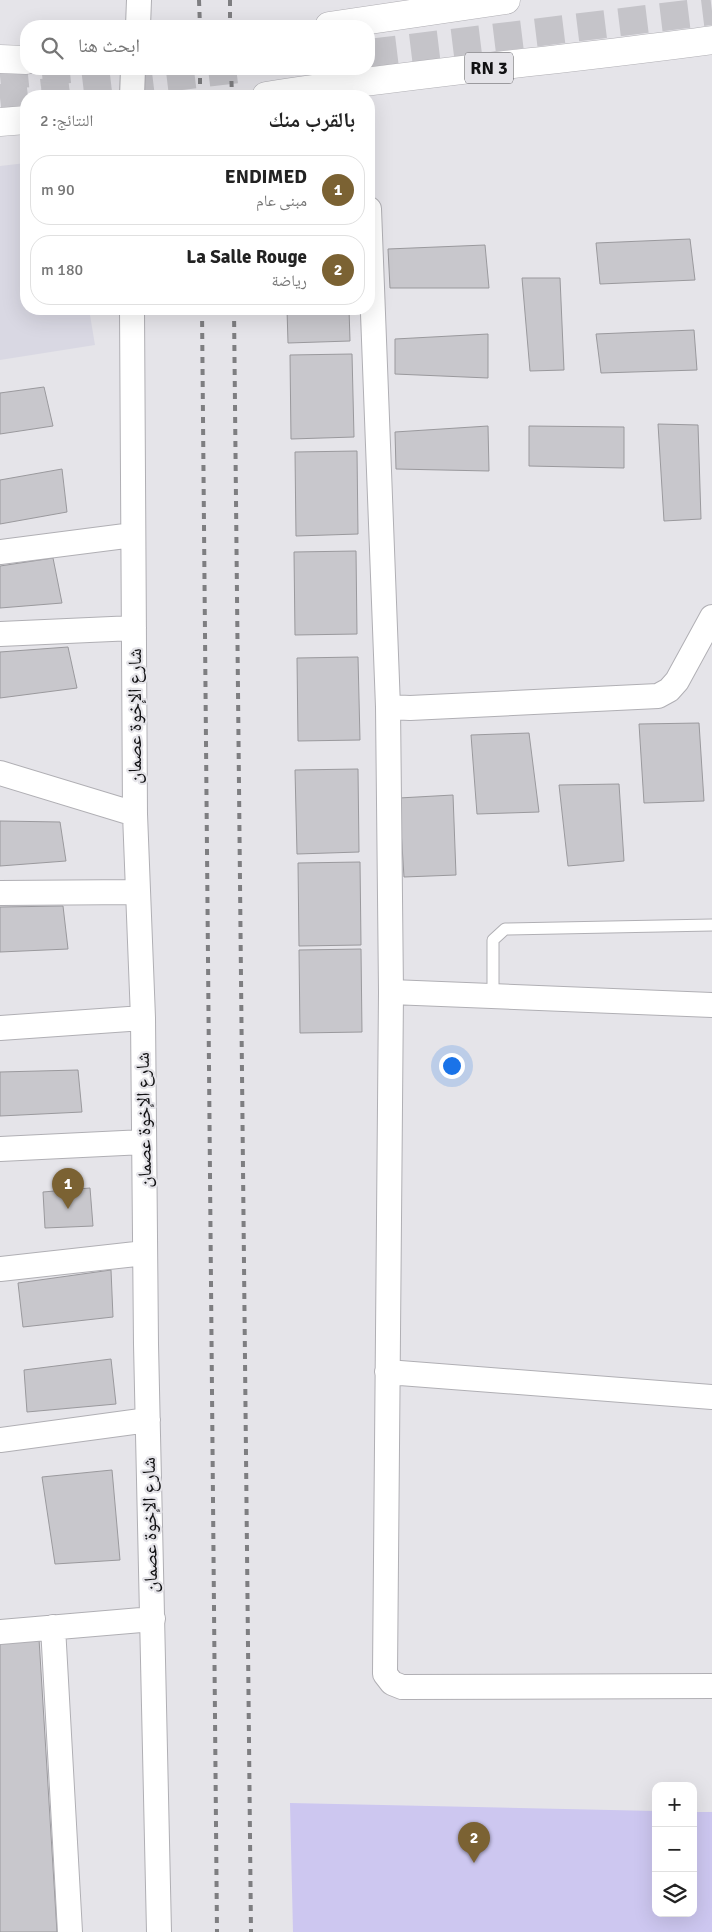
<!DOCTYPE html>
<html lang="ar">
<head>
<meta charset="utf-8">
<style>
  body { margin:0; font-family:Signika,"Noto Naskh Arabic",sans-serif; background:#f6f6f6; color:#222; direction:rtl }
  .controls { position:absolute; right:15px; bottom:15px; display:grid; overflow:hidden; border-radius:10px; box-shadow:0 5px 20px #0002 }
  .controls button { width:45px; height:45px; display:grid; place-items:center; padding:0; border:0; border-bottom:1px solid #e0e0e0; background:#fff; color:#222; font:25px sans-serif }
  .you { position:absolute; left:451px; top:1065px; width:18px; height:18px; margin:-12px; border:4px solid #fff; border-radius:50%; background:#1a73e8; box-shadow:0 0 0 8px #1a73e833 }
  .badge { display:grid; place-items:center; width:32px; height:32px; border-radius:50%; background:#7b6233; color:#fff; font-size:16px; font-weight:700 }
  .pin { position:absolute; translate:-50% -41px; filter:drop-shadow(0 1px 2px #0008) }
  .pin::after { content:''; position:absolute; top:26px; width:18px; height:15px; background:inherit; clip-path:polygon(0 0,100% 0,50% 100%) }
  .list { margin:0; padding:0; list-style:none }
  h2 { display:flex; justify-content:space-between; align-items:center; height:65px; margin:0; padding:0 20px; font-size:21px }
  h2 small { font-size:16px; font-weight:400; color:#767676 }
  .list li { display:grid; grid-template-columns:32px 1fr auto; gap:15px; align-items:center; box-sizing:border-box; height:70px; margin:0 10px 10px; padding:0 10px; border:1px solid #e0e0e0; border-radius:20px }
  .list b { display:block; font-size:19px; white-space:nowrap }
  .list p { margin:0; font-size:16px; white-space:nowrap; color:#767676 }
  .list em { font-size:16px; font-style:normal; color:#767676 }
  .icon { flex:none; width:28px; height:28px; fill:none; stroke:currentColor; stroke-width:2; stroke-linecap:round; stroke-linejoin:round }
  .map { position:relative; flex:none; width:712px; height:1932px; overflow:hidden; direction:ltr }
  .search { position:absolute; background:#fff; box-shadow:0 5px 20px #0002; left:20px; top:20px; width:355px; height:55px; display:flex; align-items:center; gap:12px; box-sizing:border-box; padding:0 18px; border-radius:20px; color:#767676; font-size:19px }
  .panel { position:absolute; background:#fff; box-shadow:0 5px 20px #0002; left:20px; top:90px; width:355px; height:225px; border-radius:20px; direction:rtl }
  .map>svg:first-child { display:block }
</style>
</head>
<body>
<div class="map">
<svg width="712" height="1932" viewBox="0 0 712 1932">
  <rect width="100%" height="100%" fill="#e5e4e9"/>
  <path fill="#d9d8e3" d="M 26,163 L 26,309 L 89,309 L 95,345 L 0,360 L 0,166 Z"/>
  <path fill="#cdc7f0" d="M 290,1803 L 656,1811 L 656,1913 L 693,1913 L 693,1812 L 712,1812 L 712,1932 L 293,1932 Z"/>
  <path fill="#c8c7cc" stroke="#9a999d" d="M 690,239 L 695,280 L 600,284 L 596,243 Z
    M 485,245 L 489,288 L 390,288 L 388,249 Z
    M 522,278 L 560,278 L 564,370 L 530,371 Z
    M 287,309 L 349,309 L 350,341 L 288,343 Z
    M 694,330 L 697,370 L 601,373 L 596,334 Z
    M 488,334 L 488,378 L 395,374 L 395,339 Z
    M 352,354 L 354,437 L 291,439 L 290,355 Z
    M 44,387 L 53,426 L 0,434 L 0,393 Z
    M 658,424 L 698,425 L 701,519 L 664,521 Z
    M 488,426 L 489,471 L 396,469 L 395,432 Z
    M 529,426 L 624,427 L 624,468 L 529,466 Z
    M 357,451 L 358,534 L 296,536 L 295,452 Z
    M 62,469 L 67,512 L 0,524 L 0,480 Z
    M 356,551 L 357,634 L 295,635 L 294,552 Z
    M 53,558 L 62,603 L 0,608 L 0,566 Z
    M 68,647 L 77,688 L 0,698 L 0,652 Z
    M 358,657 L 360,740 L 298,741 L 297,658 Z
    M 699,723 L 704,801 L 644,803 L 639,724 Z
    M 529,733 L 539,812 L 477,814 L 471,735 Z
    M 358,769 L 359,852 L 297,854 L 295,770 Z
    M 619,784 L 624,861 L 568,866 L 559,785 Z
    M 453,795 L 456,875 L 404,877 L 399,798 Z
    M 0,821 L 60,822 L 66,861 L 0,866 Z
    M 360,862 L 361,945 L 299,946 L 298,863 Z
    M 63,906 L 68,949 L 0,952 L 0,907 Z
    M 361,949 L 362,1032 L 300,1033 L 299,950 Z
    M 78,1070 L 82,1112 L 0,1116 L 0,1072 Z
    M 90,1188 L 93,1226 L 45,1228 L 43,1192 Z
    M 111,1270 L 113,1317 L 23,1327 L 18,1283 Z
    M 111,1359 L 116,1404 L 27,1412 L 24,1370 Z
    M 112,1470 L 120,1560 L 55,1564 L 42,1477 Z
    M 39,1639 L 57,1932 L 0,1932 L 0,1643 Z"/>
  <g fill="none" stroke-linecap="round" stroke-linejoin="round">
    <path stroke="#c5c4c9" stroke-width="28" stroke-dasharray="28 14" stroke-linecap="butt" d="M 369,53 L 712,11
      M 0,76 L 71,69
      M 0,98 L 239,69"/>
    <g stroke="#b0afb4" stroke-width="13">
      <path id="service" d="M 493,996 L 493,940 L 505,929 L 712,925"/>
    </g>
    <g stroke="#b0afb4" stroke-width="26">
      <path id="minor" d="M 138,26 L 139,0
        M 132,96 L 133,69
        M 369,209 L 388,707 L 391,992 L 385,1674 L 392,1683 L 402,1687 L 712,1686
        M 132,309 L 135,814 L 143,1018 L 146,1344 L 159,1932
        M 0,552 L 133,535
        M 0,634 L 134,628
        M 388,707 L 410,708 L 658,696 L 669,690 L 677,681 L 712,617
        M 0,773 L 135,814
        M 0,893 L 138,892
        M 391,992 L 712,1005
        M 0,1028 L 143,1018
        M 0,1149 L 144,1142
        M 0,1269 L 145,1253
        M 387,1372 L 712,1397
        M 0,1440 L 148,1420
        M 53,1627 L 70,1932
        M 0,1632 L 153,1619"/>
    </g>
    <g stroke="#b0afb4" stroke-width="29">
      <path id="primary" d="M 329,26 L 506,0
        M 0,59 L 26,60
        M 266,96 C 414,73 564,60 712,40
        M 0,122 L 26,120"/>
    </g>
    <use href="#service" stroke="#fff" stroke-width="11"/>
    <use href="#minor" stroke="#fff" stroke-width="24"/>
    <use href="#primary" stroke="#fff" stroke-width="28"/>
    <path stroke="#7e7e81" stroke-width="4" stroke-dasharray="6 6" stroke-linecap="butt" d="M 199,0 L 200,26
      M 230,0 L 230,26
      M 231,69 L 232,96
      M 200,96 L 200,69
      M 202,309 L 217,1932
      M 234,309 L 251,1932"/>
  </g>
  <g text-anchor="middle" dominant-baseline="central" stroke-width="4.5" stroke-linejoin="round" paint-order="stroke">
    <rect fill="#e5e4e9" stroke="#515053" stroke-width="1" x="465" y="52.5" width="48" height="31" rx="4"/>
    <g font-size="18" font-weight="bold" fill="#111113">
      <text x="489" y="68">RN 3</text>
    </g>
    <g font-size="19" fill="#111113" stroke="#e5e4e9">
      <text transform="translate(135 716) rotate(-90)">شارع الإخوة عصمان</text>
      <text transform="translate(144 1120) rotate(-91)">شارع الإخوة عصمان</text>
      <text transform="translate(150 1525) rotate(-91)">شارع الإخوة عصمان</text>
    </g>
  </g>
</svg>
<div class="controls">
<button>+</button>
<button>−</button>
<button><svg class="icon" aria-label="layers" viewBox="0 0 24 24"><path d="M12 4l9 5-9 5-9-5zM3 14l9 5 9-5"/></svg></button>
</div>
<div class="you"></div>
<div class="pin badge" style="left:68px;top:1209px">1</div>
<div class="pin badge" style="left:474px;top:1863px">2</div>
<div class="search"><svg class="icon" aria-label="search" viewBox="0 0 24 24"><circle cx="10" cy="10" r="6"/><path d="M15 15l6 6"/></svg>ابحث هنا</div>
<section class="panel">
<h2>بالقرب منك<small>النتائج: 2</small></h2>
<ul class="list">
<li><span class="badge">1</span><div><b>ENDIMED</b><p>مبنى عام</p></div><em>90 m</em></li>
<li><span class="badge">2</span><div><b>La Salle Rouge</b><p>رياضة</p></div><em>180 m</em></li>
</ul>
</section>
</div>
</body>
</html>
